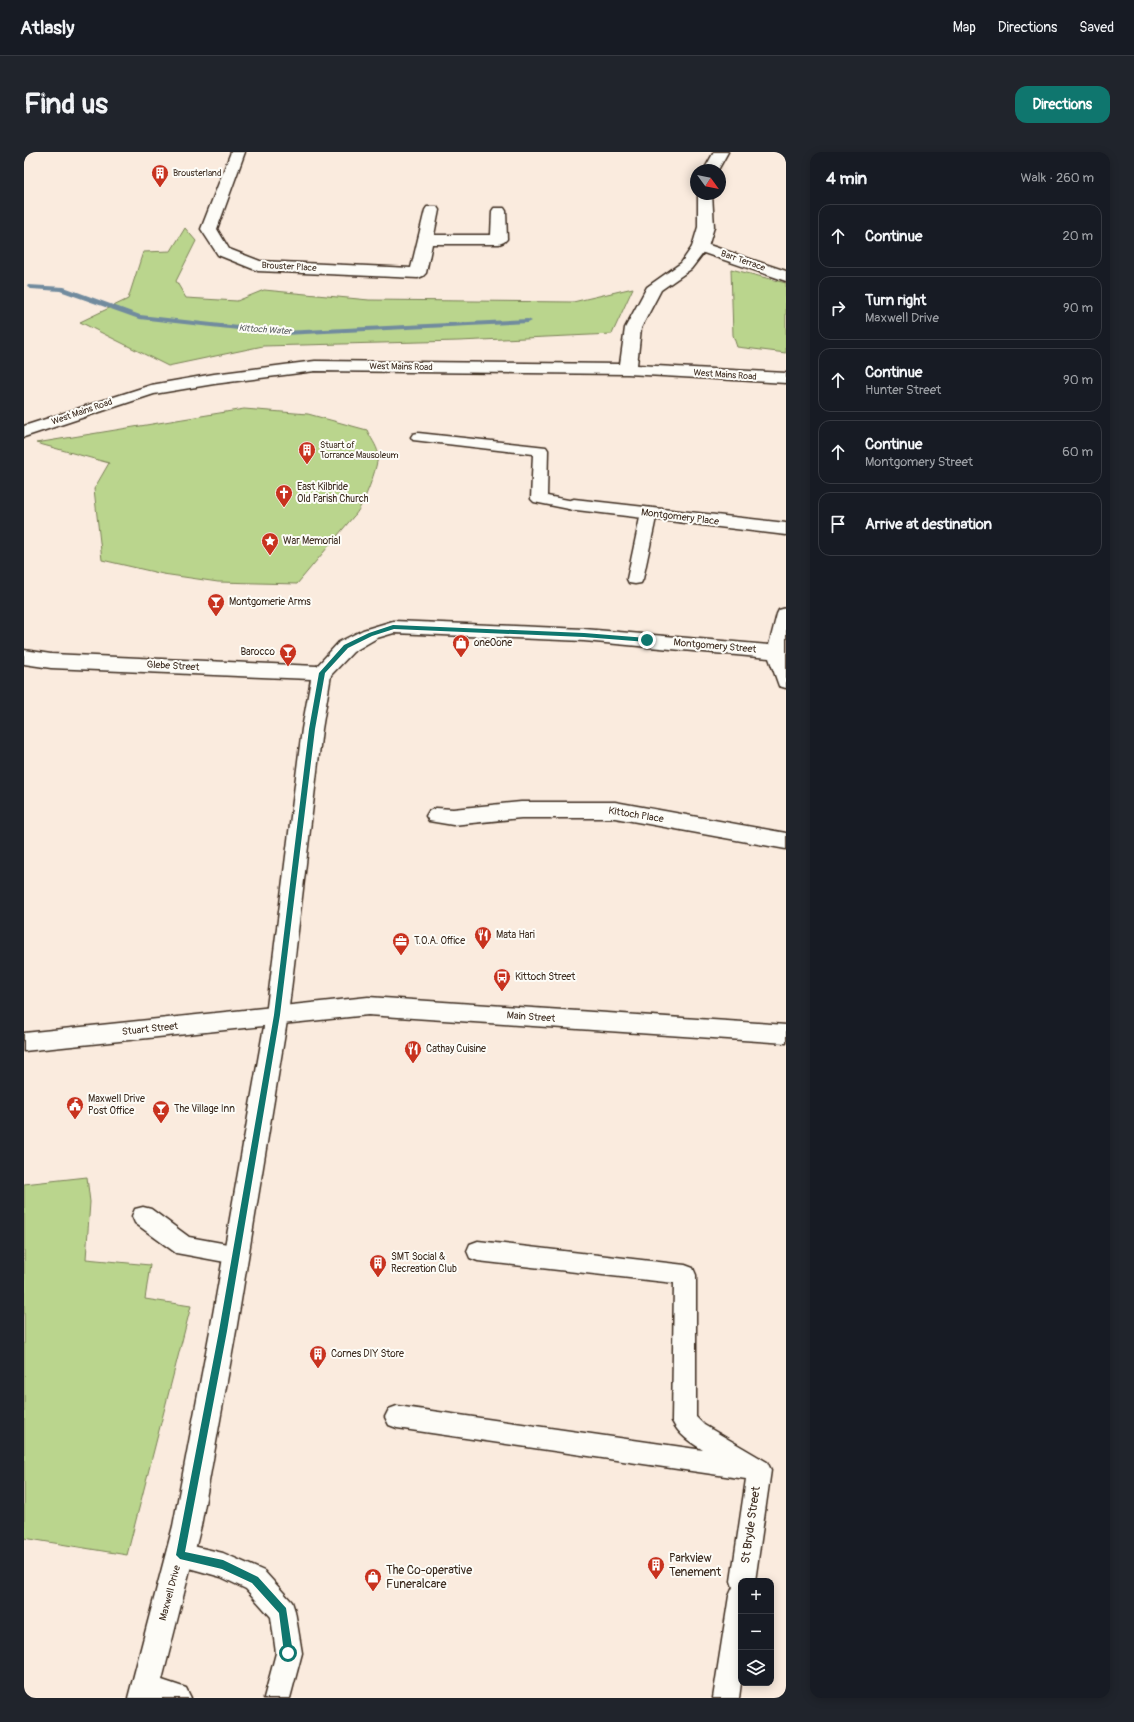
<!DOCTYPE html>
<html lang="en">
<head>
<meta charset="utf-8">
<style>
  body { margin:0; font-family:Pangolin,sans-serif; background:#20242c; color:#f1f3f6 }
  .controls { position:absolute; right:12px; bottom:12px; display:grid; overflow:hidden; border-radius:8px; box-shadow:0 2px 10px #0003 }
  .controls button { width:36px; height:36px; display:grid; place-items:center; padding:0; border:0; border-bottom:1px solid #363941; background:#171b24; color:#f1f3f6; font:20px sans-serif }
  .compass { position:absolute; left:666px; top:12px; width:36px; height:36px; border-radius:50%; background:#171b24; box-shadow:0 2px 10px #0003; rotate:123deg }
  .stop { position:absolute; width:12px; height:12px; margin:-9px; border:3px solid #0f766e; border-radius:50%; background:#fff }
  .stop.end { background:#0f766e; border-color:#fff; box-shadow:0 1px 4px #0008 }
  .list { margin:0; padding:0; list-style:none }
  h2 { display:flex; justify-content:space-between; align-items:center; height:52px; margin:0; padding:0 16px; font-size:17px }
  h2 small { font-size:13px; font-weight:400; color:#9ea1a6 }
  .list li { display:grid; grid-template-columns:26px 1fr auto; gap:12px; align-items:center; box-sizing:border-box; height:64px; margin:0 8px 8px; padding:0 8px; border:1px solid #363941; border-radius:12px }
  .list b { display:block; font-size:15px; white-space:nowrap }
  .list p { margin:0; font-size:13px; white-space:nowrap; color:#9ea1a6 }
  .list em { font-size:13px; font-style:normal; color:#9ea1a6 }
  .icon { flex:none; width:22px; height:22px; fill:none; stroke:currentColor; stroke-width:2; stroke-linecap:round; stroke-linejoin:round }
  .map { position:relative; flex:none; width:762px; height:1546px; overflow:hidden; border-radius:12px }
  header { display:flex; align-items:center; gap:24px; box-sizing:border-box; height:56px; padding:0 20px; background:#171b24; border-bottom:1px solid #363941 }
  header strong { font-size:19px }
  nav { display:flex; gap:22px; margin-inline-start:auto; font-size:14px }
  .intro { display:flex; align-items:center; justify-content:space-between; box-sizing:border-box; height:96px; padding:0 24px }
  h1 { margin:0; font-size:28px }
  .button { padding:10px 18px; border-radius:12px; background:#0f766e; color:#fff; font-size:14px; font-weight:700 }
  main { display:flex; gap:24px; padding:0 24px }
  aside { flex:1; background:#171b24; border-radius:12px; box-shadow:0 2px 10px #0003 }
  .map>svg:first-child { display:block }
</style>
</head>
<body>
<header>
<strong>Atlasly</strong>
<nav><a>Map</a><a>Directions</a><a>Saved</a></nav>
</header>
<div class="intro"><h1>Find us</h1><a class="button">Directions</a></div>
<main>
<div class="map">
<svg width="762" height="1546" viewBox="0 0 762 1546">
  <rect width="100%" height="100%" fill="#faebde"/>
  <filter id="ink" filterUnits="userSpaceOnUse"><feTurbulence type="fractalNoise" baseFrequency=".025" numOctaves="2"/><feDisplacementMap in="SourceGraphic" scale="8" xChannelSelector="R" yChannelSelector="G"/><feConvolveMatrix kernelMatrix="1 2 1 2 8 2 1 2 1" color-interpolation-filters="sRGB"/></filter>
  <g filter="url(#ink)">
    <path fill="#bad58d" stroke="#7a8056" d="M 161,76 L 172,89 L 152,129 L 162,146 L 213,149 L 240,138 L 345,148 L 549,150 L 609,136 L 588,182 L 435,189 L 239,194 L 144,214 L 56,170 L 104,147 L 119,100 L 147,99 Z
      M 707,117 L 762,131 L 762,201 L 713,195 L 709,183 Z
      M 220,257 L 284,262 L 343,278 C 346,285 353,294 354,301 C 355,313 338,358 329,365 L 273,432 L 194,430 L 139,422 L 78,408 L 70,337 L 85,311 L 12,291 Z
      M 63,1025 L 66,1050 L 62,1107 L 126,1113 L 121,1147 L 167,1154 L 103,1403 L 0,1386 L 0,1032 Z"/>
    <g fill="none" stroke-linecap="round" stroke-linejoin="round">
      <path fill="#718b9e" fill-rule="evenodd" d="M 4,133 L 40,135 L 116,163 L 260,179 L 504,167 L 508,169 L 504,171 L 260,183 L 115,167 L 36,139 L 7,137 L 3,135 Z"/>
      <g stroke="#3b2a1e" stroke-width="3">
        <path id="lane" d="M 394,281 L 522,295 L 524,298 L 523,344 L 555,350 L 558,353 L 555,356 L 550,358 L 510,350 L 507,347 L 509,302 L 389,288 L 387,285 L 389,282 Z
          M 625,356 L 630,358 L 633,361 L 619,427 L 617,431 L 611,432 L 605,431 L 603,427 L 617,361 L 620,358 Z
          M 119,1055 L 127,1057 L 165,1085 L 220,1095 L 223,1102 L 220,1109 L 212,1112 L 152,1101 L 111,1071 L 108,1064 L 111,1057 Z
          M 454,1089 L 661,1113 L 669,1116 L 672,1123 L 672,1265 L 680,1273 L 743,1310 L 747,1318 L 731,1429 L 717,1429 L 717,1531 L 715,1546 L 689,1546 L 705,1444 L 709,1435 L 707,1429 L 722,1327 L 373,1276 L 365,1273 L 361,1265 L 365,1257 L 373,1254 L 679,1298 C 666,1290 655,1283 648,1269 L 650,1131 L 454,1109 L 446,1106 L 443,1099 L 446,1092 Z
          M 156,1391 L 199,1401 L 240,1419 L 268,1450 L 271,1459 L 278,1501 L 266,1546 L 240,1546 L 252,1501 L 247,1465 L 222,1437 L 197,1425 L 147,1411 L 144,1403 L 147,1395 Z"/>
      </g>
      <g stroke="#3b2a1e" stroke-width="3">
        <path id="street" d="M 207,0 L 221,0 L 193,77 L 205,97 L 236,109 L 387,116 L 401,58 L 403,55 L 413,55 L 415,58 L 410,83 L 467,83 L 468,59 L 470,56 L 480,56 L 482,59 L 483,87 L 480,90 L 475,92 L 408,92 L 402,121 L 399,124 L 394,126 L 234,119 L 194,103 L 177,77 Z
          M 676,90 L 762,119 L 762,129 L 671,98 L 668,95 L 671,92 Z
          M 550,347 L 762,371 L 762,383 L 544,357 L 541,353 L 544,349 Z
          M 762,456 L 762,536 L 755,534 L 745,506 L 560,489 L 370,481 L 353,486 L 329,500 L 307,523 L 298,577 L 264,863 L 212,1179 L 177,1374 L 138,1528 L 162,1536 L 167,1546 L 104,1546 L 149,1374 L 186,1179 L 242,863 L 278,577 L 287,527 L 27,516 L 0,512 L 0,498 L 27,502 L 293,514 L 315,490 L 339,478 L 369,469 L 560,477 L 745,493 L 753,462 L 755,458 Z
          M 497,650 L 591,650 L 762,681 L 762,697 L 591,666 L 497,666 L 429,673 L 405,669 L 402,664 L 405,659 L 412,656 L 429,657 Z"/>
      </g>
      <g stroke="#3b2a1e" stroke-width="3">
        <path id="secondary" d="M 690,0 L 704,0 L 694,18 L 680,18 Z
          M 674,42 L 688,42 L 690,75 L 684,95 L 667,117 L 637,138 L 617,176 L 613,213 L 762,221 L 762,231 L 604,222 L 291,219 L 190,232 L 130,242 L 0,285 L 0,274 L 127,233 L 190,222 L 291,209 L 596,212 L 601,176 L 623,135 L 657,111 L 668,95 L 674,75 Z
          M 344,845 L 762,873 L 762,891 L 344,863 L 0,899 L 0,881 Z"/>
      </g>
      <use href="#lane" fill="#fdfcf7" fill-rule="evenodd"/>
      <use href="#street" fill="#fdfcf7" fill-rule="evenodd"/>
      <use href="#secondary" fill="#fdfcf7" fill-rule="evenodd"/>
    </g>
  </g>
  <path fill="#0f766e" d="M 369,473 L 560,481 L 623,486 L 626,488 L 623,490 L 560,485 L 370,477 L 348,484 L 324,496 L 301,521 L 291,577 L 256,863 L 203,1179 L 161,1400 L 199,1408 L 234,1425 L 262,1456 L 269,1501 L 264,1506 L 260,1501 L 255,1461 L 228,1431 L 198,1417 L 156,1407 L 152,1403 L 195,1179 L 250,863 L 285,577 L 295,521 L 320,493 L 345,481 Z"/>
  <defs>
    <g id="building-pin" transform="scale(0.9)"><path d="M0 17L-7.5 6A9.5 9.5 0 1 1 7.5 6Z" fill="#c8321e" stroke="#fdfcf7"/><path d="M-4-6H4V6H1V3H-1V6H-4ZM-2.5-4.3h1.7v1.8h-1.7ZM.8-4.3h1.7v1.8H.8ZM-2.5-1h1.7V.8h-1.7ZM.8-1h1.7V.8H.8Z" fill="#fff"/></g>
    <g id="church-pin" transform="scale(0.9)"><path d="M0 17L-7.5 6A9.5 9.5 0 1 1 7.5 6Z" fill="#c8321e" stroke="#fdfcf7"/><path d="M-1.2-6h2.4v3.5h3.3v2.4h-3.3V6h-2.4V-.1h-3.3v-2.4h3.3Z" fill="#fff"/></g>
    <g id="sight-pin" transform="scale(0.9)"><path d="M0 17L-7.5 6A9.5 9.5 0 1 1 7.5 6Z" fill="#c8321e" stroke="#fdfcf7"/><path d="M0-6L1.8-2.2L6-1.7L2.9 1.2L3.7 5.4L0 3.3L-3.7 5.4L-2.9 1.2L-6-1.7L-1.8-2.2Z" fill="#fff"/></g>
    <g id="bar-pin" transform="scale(0.9)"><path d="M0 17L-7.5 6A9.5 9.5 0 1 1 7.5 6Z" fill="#c8321e" stroke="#fdfcf7"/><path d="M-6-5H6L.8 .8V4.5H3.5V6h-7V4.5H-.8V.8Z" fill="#fff"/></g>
    <g id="shop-pin" transform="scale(0.9)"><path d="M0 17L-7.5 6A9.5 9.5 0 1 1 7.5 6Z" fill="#c8321e" stroke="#fdfcf7"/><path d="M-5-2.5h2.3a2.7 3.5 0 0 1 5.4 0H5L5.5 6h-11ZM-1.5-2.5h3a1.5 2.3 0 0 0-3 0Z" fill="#fff"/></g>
    <g id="restaurant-pin" transform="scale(0.9)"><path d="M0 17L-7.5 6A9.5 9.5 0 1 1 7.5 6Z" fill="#c8321e" stroke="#fdfcf7"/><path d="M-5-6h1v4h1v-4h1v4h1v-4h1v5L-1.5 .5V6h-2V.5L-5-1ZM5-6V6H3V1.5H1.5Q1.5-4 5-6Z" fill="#fff"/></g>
    <g id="office-pin" transform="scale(0.9)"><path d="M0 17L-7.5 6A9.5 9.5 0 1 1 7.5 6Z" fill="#c8321e" stroke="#fdfcf7"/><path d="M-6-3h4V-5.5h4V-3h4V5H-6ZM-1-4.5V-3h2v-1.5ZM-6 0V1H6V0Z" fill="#fff"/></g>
    <g id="bus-pin" transform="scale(0.9)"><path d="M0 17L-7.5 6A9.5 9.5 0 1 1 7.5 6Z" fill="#c8321e" stroke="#fdfcf7"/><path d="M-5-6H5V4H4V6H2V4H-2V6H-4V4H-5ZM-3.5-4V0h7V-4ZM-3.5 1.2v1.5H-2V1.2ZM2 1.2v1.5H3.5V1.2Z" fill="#fff"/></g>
    <g id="civic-pin" transform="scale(0.9)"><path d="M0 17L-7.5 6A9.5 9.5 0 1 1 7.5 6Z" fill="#c8321e" stroke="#fdfcf7"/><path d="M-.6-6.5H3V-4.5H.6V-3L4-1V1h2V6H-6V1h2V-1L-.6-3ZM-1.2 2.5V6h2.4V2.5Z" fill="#fff"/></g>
  </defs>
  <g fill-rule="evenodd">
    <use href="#building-pin" x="136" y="21"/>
    <use href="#building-pin" x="283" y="298"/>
    <use href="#church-pin" x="260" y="341"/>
    <use href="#sight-pin" x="246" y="389"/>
    <use href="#bar-pin" x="192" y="450"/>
    <use href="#shop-pin" x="437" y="491"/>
    <use href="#bar-pin" x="264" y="500"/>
    <use href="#restaurant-pin" x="459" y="783"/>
    <use href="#office-pin" x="377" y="789"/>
    <use href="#bus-pin" x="478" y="825"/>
    <use href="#restaurant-pin" x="389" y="897"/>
    <use href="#civic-pin" x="51" y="953"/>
    <use href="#bar-pin" x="137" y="957"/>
    <use href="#building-pin" x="354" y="1111"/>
    <use href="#building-pin" x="294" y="1202"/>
    <use href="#building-pin" x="632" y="1413"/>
    <use href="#shop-pin" x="349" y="1425"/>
  </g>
  <g text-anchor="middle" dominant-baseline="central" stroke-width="4" stroke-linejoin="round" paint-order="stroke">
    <g font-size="9" fill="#3b2a1e" stroke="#fdfcf7" text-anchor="start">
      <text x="149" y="21">Brousterland</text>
      <text x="296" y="293">Stuart of<tspan x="296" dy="10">Torrance Mausoleum</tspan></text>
    </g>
    <g font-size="9" fill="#3b2a1e" stroke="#fdfcf7">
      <text transform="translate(719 109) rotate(19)">Barr Terrace</text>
      <text transform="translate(265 115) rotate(3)">Brouster Place</text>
      <text transform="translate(377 215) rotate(1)">West Mains Road</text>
      <text transform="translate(701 223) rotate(4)">West Mains Road</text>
      <text transform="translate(58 260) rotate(-19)">West Mains Road</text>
    </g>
    <g font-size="9" font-style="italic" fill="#565a5e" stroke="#fdfcf7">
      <text transform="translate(241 178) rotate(4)">Kittoch Water</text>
    </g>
    <g font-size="10" fill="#3b2a1e" stroke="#fdfcf7" text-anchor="start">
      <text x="273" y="335">East Kilbride<tspan x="273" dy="12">Old Parish Church</tspan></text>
      <text x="259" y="389">War Memorial</text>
      <text x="205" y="450">Montgomerie Arms</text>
      <text x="450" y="491">oneOone</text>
      <text x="251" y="500" text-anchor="end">Barocco</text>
      <text x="472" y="783">Mata Hari</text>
      <text x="390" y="789">T.O.A. Office</text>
      <text x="491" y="825">Kittoch Street</text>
      <text x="402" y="897">Cathay Cuisine</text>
      <text x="64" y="947">Maxwell Drive<tspan x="64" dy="12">Post Office</tspan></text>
      <text x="150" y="957">The Village Inn</text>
      <text x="367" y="1105">SMT Social &amp;<tspan x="367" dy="12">Recreation Club</tspan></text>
      <text x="307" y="1202">Cornes DIY Store</text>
    </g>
    <g font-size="10" fill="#3b2a1e" stroke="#fdfcf7">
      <text transform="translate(656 365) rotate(7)">Montgomery Place</text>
      <text transform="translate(691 494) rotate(5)">Montgomery Street</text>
      <text transform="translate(149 514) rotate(3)">Glebe Street</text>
      <text transform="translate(612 663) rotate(9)">Kittoch Place</text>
      <text transform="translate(507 865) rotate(4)">Main Street</text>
      <text transform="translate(126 877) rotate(-6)">Stuart Street</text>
      <text transform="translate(146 1441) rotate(-75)">Maxwell Drive</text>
    </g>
    <g font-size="12" fill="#3b2a1e" stroke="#fdfcf7">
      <text transform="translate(727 1373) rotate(-82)">St Bryde Street</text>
    </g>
    <g font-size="12" fill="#3b2a1e" stroke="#fdfcf7" text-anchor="start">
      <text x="645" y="1406">Parkview<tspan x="645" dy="14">Tenement</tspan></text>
      <text x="362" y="1418">The Co-operative<tspan x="362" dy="14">Funeralcare</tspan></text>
    </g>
  </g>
</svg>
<div class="controls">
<button>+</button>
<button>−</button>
<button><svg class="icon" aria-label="layers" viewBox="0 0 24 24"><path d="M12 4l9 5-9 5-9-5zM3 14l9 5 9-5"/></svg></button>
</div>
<svg class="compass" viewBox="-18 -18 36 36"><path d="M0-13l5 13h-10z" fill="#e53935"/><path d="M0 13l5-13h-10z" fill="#9ea1a6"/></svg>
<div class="stop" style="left:264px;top:1501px"></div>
<div class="stop end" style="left:623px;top:488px"></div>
</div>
<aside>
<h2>4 min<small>Walk · 260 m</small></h2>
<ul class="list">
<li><svg class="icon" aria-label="ahead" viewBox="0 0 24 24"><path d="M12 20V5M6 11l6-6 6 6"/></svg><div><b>Continue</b></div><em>20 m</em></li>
<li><svg class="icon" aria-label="right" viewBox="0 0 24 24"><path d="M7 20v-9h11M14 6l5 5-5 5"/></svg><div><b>Turn right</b><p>Maxwell Drive</p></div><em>90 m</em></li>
<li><svg class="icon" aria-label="ahead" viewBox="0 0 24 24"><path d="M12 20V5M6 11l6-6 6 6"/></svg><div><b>Continue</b><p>Hunter Street</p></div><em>90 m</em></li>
<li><svg class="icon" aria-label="ahead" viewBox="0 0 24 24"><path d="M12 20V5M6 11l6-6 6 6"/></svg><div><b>Continue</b><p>Montgomery Street</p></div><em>60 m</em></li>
<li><svg class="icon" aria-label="arrive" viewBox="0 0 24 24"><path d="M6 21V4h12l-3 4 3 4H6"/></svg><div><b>Arrive at destination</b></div></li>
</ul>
</aside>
</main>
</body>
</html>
